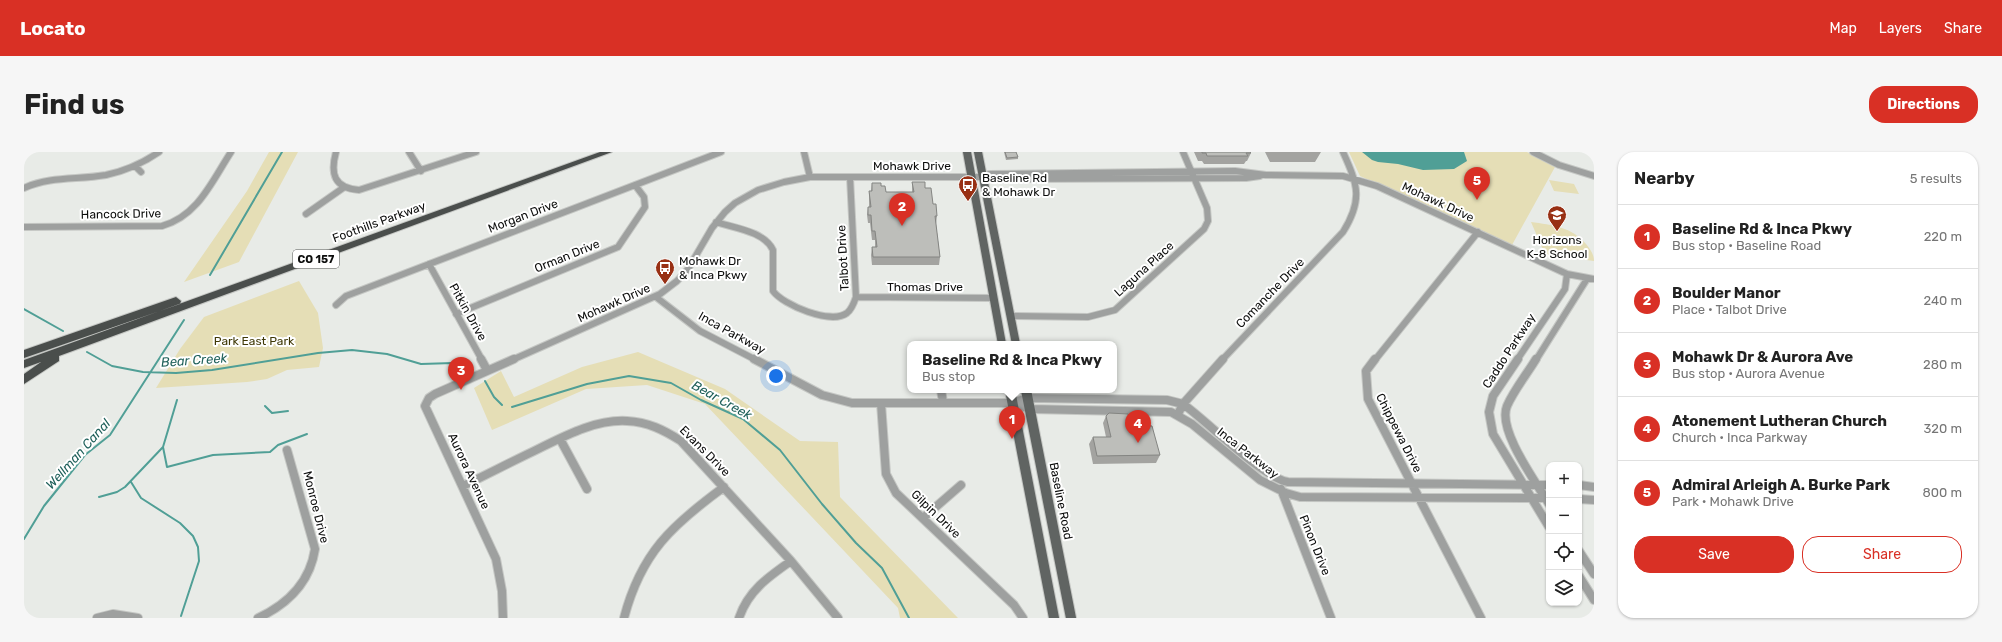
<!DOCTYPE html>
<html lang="en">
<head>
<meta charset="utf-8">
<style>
  body { margin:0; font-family:Rubik,sans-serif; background:#f6f6f6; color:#222 }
  .controls { position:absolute; right:12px; bottom:12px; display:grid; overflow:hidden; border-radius:8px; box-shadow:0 1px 3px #0004 }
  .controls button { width:36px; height:36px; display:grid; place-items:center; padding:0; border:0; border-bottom:1px solid #e0e0e0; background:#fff; color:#222; font:20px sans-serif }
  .you { position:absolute; left:752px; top:224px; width:14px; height:14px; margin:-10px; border:3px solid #fff; border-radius:50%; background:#1a73e8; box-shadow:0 0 0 6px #1a73e833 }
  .badge { display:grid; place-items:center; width:26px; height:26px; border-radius:50%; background:#d93025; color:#fff; font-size:13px; font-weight:700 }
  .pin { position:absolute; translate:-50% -33px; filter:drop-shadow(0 1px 2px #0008) }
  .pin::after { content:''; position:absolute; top:21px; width:14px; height:12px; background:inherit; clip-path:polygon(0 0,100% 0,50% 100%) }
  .popup { position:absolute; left:883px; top:189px; width:210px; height:52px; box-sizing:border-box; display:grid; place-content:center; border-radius:8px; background:#fff; filter:drop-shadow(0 1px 3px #0005); font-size:13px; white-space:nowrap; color:#767676 }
  .popup b { font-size:15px; color:#222 }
  .popup::after { content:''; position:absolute; left:50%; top:100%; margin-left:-8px; border:8px solid transparent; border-top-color:#fff }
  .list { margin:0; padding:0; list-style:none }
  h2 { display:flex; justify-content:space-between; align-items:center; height:52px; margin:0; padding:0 16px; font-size:17px }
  h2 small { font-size:13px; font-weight:400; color:#767676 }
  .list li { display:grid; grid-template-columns:26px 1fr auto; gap:12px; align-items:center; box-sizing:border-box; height:64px; padding:0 16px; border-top:1px solid #e0e0e0 }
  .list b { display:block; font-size:15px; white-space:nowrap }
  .list p { margin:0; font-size:13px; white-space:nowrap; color:#767676 }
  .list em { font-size:13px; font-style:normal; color:#767676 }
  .actions { display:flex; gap:8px; padding:12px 16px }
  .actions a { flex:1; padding:9px 0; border:1px solid #d93025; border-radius:16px; text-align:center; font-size:14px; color:#d93025 }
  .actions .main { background:#d93025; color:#fff }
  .icon { flex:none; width:22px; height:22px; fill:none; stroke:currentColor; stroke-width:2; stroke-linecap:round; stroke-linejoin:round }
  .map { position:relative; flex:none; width:1570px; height:466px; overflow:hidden; border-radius:16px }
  header { display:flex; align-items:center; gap:24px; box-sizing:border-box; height:56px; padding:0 20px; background:#d93025; color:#fff }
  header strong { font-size:19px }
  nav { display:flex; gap:22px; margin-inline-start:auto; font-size:14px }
  .intro { display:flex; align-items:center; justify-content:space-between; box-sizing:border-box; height:96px; padding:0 24px }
  h1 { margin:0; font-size:28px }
  .button { padding:10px 18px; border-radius:16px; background:#d93025; color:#fff; font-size:14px; font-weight:700 }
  main { display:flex; gap:24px; padding:0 24px }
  aside { flex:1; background:#fff; border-radius:16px; box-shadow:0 1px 3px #0004 }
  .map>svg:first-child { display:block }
</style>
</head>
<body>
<header>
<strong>Locato</strong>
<nav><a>Map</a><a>Layers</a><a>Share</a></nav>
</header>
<div class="intro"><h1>Find us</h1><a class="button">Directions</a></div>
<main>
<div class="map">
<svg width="1570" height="466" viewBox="0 0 1570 466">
  <rect width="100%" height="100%" fill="#e8ebe7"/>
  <path fill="#e5deb6" d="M 245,0 L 274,0 L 215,110 L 160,130 L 223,39 Z
    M 1325,0 L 1503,0 L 1531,15 L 1488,93 L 1336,24 Z
    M 1525,28 L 1550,32 L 1555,42 L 1530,39 Z
    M 1507,70 C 1528,73 1548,75 1562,92 C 1566,97 1570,102 1570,109 L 1525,103 L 1520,100 Z
    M 275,129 L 294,161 L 299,196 L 295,215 L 263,218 L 243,227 L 223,230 L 132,236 L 156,197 L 180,165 Z
    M 614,200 L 701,237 L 776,289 L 814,290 L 816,345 L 934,466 L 876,466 L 874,456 L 681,252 L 623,233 L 562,237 L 468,278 L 450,236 L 477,219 L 490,245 L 558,215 Z"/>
  <path fill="#509f96" d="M 1338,0 L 1440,0 L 1443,9 L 1430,17 L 1399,18 L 1374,12 L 1354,10 L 1348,8 Z"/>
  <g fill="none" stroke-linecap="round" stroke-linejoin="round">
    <path stroke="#509f96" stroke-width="2" d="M 186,123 L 258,0
      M 0,157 L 39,179
      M 63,200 L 88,214 L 119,220 L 152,221 L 188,218 L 294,201 L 328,198 L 363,202 L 397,212 L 429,211 L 447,216
      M 461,229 L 470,245 L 478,253
      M 153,248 L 139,295 L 143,315 L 189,303 L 246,300 L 254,293 L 283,282
      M 241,254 L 248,261 L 264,259
      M 488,255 L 563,232 L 605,224 L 647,231 L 677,248 L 719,267 L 756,298 L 798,352 L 832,391 L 858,416 L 885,466
      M 107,330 L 117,346 L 156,371 L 169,384 L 174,395 L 175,409 L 157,464
      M 75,345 L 93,340 L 101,335 L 139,295
      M 0,387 L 20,354 L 61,303 L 86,283 L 160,168"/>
    <g stroke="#c5c7c4" stroke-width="8">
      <path id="minor-far1" d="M 312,0 C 306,22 310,36 335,38 L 452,0
        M 385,0 L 397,19
        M 780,0 L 786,25
        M 1509,0 L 1535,13 L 1570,24
        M 111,14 L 117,20
        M 962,25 L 966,27 L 1222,26 L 1236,24
        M 0,36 C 27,24 53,28 82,23 C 101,19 119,11 135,0
        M 282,62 L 319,36
        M 692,70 C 710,76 740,79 749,98 L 749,139 C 759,153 807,173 823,161 C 828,157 830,151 832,145 L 826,25
        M 0,75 L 138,74 C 174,64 188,29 207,0
        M 405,112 L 458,208
        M 632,145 L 676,179 L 732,208
        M 832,145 L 969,146
        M 312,153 L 322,144 L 697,0
        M 432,162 L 594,95 L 621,55 L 620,45 L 611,33
        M 986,164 L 1064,165 L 1091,158 L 1180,77 L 1184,69 L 1183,56 L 1159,0
        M 488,208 L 636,142 L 653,129 L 664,117 L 688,76 L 701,60 L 711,51 L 734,38 L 760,30 L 786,25 L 962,25 L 965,22 L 1211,19 L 1242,23 L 1319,24 L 1353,34 L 1543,122 L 1570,127
        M 1198,208 L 1319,80 C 1339,48 1334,33 1319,0
        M 1351,208 L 1454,80
        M 1493,208 L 1541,137 L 1543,122
        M 1512,208 L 1563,127"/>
    </g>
    <g stroke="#c5c7c4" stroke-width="10">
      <path id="minor" d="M 457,207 L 463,218
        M 730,207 L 798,243 L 828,251 L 988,251 L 1003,246 L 1143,248 L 1159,252 C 1183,269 1239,326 1264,330 L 1525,333
        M 1351,207 L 1342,219 L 1344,247 L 1457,466
        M 1494,207 L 1469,244 L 1465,260 L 1469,282 L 1525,375
        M 1512,207 C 1503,222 1490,238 1483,254 C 1473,278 1512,330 1525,352
        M 917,238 L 919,250
        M 857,251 L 862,322 L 872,341 L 990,453 L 999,466
        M 988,251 L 1006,257 L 1147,260 L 1168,272 L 1236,328 L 1262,341 L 1276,345 L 1525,346
        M 1154,262 L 1159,252 L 1199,207
        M 536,287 L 563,337
        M 1555,333 L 1570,335
        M 439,334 C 462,323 485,311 508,300 C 537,286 570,267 603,269 C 624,270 640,278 657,289 L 767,409 L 814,466
        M 1257,337 L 1307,466
        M 1555,347 L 1570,348
        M 899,366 L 937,333
        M 1555,399 L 1570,422
        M 1555,424 L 1570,448
        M 73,466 L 89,462 L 114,466
        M 234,466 C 264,452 286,430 291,397 L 263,298
        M 479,466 L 478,439 L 472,407 L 401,254 L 405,246 L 411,242 L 490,207
        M 600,466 C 617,401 648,373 700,335
        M 715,466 C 724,439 744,425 767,409"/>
    </g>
    <g stroke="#c5c7c4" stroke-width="10">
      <path id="major-far1" d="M 943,0 L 978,192
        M 954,0 L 992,192"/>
    </g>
    <g stroke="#c5c7c4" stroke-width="12">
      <path id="major" d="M 986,238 L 1030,466
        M 1002,238 L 1047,466"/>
    </g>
    <g stroke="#c5c7c4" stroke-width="2">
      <path id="highway" d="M 576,0 L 588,0 L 35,204 L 35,209 L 0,232 L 0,222 L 17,210 L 0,216 L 0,208 Z
        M 152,145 L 157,149 L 156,152 L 0,206 L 0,198 Z"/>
    </g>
    <use href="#minor-far1" stroke="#9ea09f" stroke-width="6"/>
    <use href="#minor" stroke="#9ea09f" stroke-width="8"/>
    <use href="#major-far1" stroke="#606462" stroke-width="8"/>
    <use href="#major" stroke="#606462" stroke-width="10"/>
    <use href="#highway" fill="#4a4e4c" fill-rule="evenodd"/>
  </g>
  <path fill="#a3a3a0" d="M 980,0 L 992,0 L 994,5 L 994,7 L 982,8 Z
    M 1170,0 L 1226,0 L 1227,1 L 1223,9 L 1222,9 L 1220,12 L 1180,12 L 1178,9 L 1174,9 Z
    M 1241,0 L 1297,0 L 1291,10 L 1246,10 Z
    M 888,30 L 901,36 L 909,52 L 913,64 L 912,72 L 916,105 L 915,113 L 848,113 L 847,103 L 848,95 L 851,95 L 851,88 L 848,88 L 846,71 L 844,71 L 843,63 L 844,55 L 845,55 L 845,39 L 847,39 L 848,31 L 857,34 L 862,40 L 888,40 Z
    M 1082,264 L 1106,270 L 1136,303 L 1132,311 L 1069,312 L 1065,292 L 1069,285 L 1082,285 L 1079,271 Z"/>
  <path fill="#bdbeba" stroke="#848582" d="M 981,0 L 992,0 L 994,5 L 983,6 Z
    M 1178,0 L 1226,0 L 1227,1 L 1222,1 L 1224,4 L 1183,4 L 1182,1 L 1178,1 Z
    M 888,30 L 901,30 L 901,36 L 907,36 L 909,52 L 912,52 L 913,64 L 911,64 L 916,105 L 849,105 L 848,95 L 853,95 L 851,79 L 848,79 L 847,63 L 844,63 L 844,55 L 847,55 L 845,39 L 848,39 L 848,31 L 857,31 L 857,34 L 861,34 L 862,40 L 890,40 Z
    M 1085,261 L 1104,262 L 1106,270 L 1110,272 L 1128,274 L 1136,303 L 1073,304 L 1069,285 L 1087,285 L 1082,264 Z"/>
  <defs>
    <g id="bus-pin" transform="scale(1)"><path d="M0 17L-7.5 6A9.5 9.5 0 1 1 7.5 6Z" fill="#983014" stroke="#fff"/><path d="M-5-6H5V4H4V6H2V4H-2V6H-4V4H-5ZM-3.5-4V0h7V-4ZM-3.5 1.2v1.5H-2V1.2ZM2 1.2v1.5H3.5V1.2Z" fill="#fff"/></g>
    <g id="school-pin" transform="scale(1)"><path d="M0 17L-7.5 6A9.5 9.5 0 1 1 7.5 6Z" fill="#983014" stroke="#fff"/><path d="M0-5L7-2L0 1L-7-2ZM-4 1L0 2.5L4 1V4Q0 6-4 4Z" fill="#fff"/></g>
  </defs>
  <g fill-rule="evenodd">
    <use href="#bus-pin" x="944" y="33"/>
    <use href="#school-pin" x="1533" y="63"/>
    <use href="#bus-pin" x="641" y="116"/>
  </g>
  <g text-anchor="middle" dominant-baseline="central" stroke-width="4" stroke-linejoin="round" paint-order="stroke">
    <rect fill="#fff" stroke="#555655" stroke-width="1" x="269" y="98" width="46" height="18" rx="3"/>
    <g font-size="11" font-weight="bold" fill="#0c0d0c">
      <text x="292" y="107">CO 157</text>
    </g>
    <g font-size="12" fill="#0c0d0c" stroke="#fff">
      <text x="888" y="14">Mohawk Drive</text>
      <text transform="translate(1414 50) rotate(25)">Mohawk Drive</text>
      <text transform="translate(97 62) rotate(-1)">Hancock Drive</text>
      <text transform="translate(499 64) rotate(-21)">Morgan Drive</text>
      <text transform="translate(355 70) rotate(-20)">Foothills Parkway</text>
      <text transform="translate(543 104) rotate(-22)">Orman Drive</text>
      <text transform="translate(819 106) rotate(-93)">Talbot Drive</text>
      <text transform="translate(1120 117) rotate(-42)">Laguna Place</text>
      <text x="901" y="135">Thomas Drive</text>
      <text transform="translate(1246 141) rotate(-46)">Comanche Drive</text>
      <text transform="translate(590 151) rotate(-24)">Mohawk Drive</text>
      <text transform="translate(444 160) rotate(61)">Pitkin Drive</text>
      <text transform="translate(708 181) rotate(29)">Inca Parkway</text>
      <text transform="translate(1485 199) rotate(-57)">Caddo Parkway</text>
      <text transform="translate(1375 281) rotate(63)">Chippewa Drive</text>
      <text transform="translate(681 299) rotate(45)">Evans Drive</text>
      <text transform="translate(1224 301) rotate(38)">Inca Parkway</text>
      <text transform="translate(445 319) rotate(65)">Aurora Avenue</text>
      <text transform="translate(1037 349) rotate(79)">Baseline Road</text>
      <text transform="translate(292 355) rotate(76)">Monroe Drive</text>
      <text transform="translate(912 362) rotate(44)">Gilpin Drive</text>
      <text transform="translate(1291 393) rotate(68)">Pinon Drive</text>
    </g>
    <g font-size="12" fill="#0c0d0c" stroke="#fff" text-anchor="start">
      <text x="958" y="26">Baseline Rd<tspan x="958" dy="14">&amp; Mohawk Dr</tspan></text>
      <text x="1533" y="88" text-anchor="middle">Horizons<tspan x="1533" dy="14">K-8 School</tspan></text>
      <text x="655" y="109">Mohawk Dr<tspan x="655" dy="14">&amp; Inca Pkwy</tspan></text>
    </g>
    <g font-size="12" fill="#3f3806" stroke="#fff">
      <text x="230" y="189">Park East Park</text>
    </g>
    <g font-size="13" font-style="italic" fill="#20615b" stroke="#fff">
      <text transform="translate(170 208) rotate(-4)">Bear Creek</text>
      <text transform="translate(698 248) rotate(29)">Bear Creek</text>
      <text transform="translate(54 302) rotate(-48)">Wellman Canal</text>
    </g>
  </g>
</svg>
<div class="controls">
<button>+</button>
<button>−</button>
<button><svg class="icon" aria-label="locate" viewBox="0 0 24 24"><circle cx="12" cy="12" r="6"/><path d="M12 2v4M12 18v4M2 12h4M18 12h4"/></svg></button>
<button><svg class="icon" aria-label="layers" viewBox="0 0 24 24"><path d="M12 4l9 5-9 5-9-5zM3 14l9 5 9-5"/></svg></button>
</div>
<div class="you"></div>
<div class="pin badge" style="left:988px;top:287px">1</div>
<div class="popup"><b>Baseline Rd &amp; Inca Pkwy</b>Bus stop</div>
<div class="pin badge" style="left:878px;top:74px">2</div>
<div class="pin badge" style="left:437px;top:238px">3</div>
<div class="pin badge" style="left:1114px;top:291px">4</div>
<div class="pin badge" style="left:1453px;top:48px">5</div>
</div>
<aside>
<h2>Nearby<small>5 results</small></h2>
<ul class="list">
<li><span class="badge">1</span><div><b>Baseline Rd &amp; Inca Pkwy</b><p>Bus stop · Baseline Road</p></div><em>220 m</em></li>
<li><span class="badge">2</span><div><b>Boulder Manor</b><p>Place · Talbot Drive</p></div><em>240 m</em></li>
<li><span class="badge">3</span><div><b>Mohawk Dr &amp; Aurora Ave</b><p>Bus stop · Aurora Avenue</p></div><em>280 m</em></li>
<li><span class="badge">4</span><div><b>Atonement Lutheran Church</b><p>Church · Inca Parkway</p></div><em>320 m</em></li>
<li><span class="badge">5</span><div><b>Admiral Arleigh A. Burke Park</b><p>Park · Mohawk Drive</p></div><em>800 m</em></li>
</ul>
<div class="actions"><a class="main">Save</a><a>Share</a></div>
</aside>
</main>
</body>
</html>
